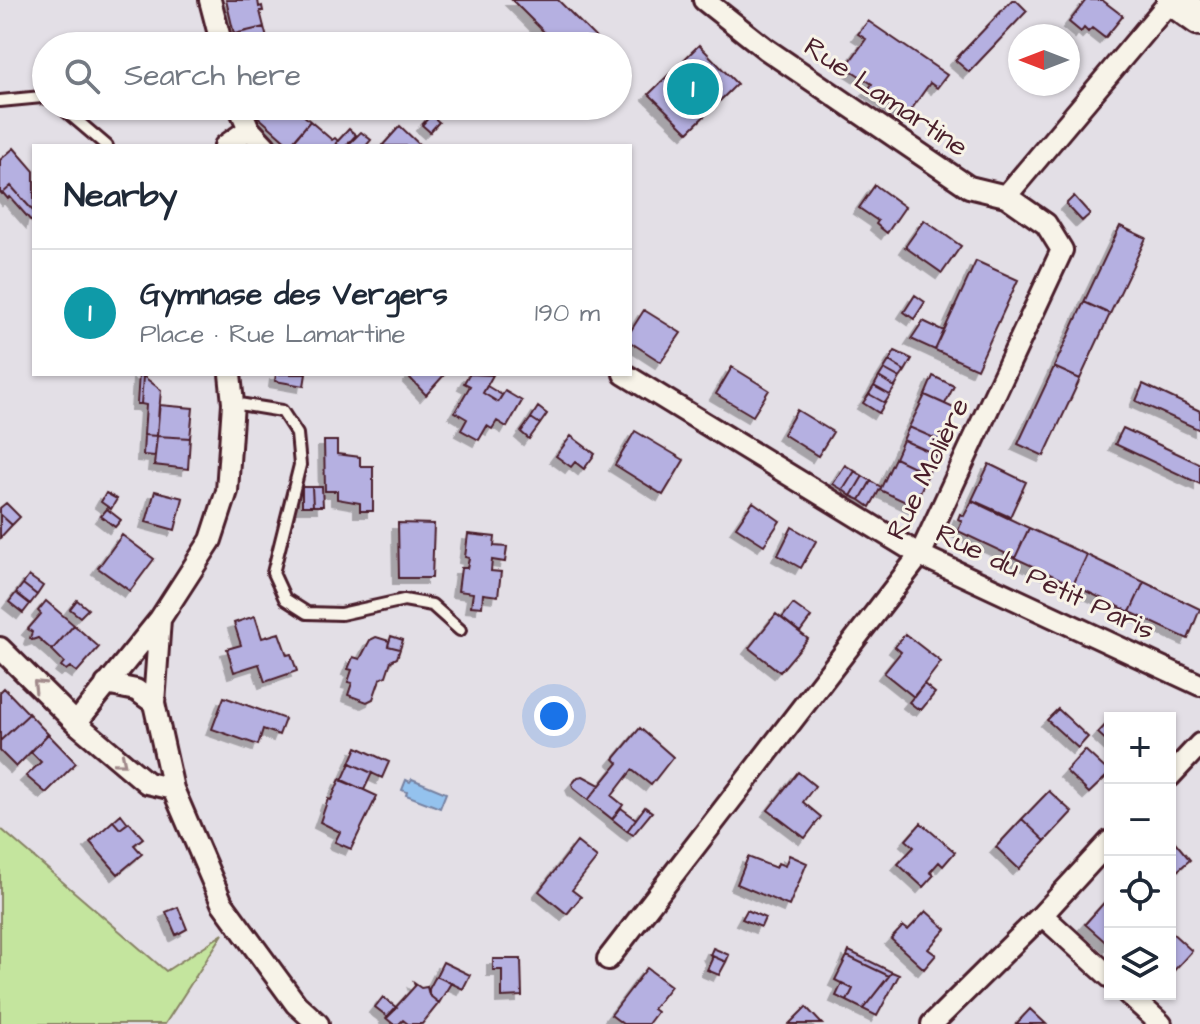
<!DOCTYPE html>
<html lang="en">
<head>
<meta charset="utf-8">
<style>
  body { margin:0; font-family:"Architects Daughter",sans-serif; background:#f2f2f3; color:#1f2937 }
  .controls { position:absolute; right:24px; bottom:24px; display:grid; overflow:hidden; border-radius:0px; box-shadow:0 2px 6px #0004 }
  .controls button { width:72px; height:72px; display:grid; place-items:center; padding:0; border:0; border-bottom:2px solid #e0e1e3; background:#fff; color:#1f2937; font:40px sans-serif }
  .compass { position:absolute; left:1008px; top:24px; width:72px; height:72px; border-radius:50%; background:#fff; box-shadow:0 2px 6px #0004; rotate:270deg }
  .you { position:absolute; left:554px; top:716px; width:28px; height:28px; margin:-20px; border:6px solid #fff; border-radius:50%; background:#1a73e8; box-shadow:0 0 0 12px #1a73e833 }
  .badge { display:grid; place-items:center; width:52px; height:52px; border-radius:50%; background:#1a73e8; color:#fff; font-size:26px; font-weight:700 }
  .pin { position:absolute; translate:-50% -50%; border:4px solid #fff; box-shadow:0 2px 8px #0006 }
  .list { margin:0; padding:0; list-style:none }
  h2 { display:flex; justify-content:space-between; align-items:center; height:104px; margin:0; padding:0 32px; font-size:34px }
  h2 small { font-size:26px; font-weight:400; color:#747a83 }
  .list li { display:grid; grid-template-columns:52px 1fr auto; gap:24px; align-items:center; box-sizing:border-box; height:128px; padding:0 32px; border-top:2px solid #e0e1e3 }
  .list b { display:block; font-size:30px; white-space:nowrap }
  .list p { margin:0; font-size:26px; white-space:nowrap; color:#747a83 }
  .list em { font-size:26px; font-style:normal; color:#747a83 }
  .icon { flex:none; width:44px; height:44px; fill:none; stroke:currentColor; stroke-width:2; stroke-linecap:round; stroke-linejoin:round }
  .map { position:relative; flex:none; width:1200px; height:1024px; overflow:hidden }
  .search { position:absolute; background:#fff; box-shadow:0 2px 6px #0004; left:32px; top:32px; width:600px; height:88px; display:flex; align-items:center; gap:20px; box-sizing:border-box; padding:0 28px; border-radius:44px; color:#747a83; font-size:30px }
  .panel { position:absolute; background:#fff; box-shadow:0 2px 6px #0004; left:32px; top:144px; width:600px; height:232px; border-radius:0px }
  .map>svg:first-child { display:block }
</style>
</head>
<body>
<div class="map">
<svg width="1200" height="1024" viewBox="0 0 1200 1024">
  <defs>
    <filter id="shadow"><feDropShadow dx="-6" dy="6" stdDeviation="0" flood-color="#0004"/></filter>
  </defs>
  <rect width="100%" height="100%" fill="#e3dfe6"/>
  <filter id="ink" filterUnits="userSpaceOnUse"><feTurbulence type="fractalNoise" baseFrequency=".0125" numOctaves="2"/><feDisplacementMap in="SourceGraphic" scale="16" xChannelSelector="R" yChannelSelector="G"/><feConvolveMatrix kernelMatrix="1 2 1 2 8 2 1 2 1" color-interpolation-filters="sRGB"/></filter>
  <g filter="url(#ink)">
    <path fill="#c4e59e" stroke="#878264" stroke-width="2" d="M 0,828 L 166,971 L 223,934 L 165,1024 L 0,1024 Z"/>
    <path fill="#94c2ee" stroke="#7681a0" stroke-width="2" d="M 412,779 L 446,793 L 440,808 L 406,795 L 407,792 L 402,790 L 406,780 L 410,782 Z"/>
    <path fill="#b5b0e1" stroke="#4a1f2b" stroke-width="2" filter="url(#shadow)" d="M 226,0 L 258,0 L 259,7 L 262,6 L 263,11 L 260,11 L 264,27 L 234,34 Z
      M 512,0 L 558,0 L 604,46 L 558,46 Z
      M 1012,0 L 1016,0 L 1027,11 L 969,72 L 955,60 Z
      M 1086,0 L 1102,0 L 1123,16 L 1105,38 L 1092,28 L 1088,32 L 1084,28 L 1081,32 L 1069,22 Z
      M 868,21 L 947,75 L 937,88 L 930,83 L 906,117 L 868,90 L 872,84 L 846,67 L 866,39 L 858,34 Z
      M 264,27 L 269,46 L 237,46 L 234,34 Z
      M 699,45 L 737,84 L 688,132 L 649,94 Z
      M 252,106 L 284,106 L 255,114 Z
      M 284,106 L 293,106 L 310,121 L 290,145 L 255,114 Z
      M 431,115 L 439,122 L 430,132 L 422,125 Z
      M 310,121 L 332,140 L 335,138 L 338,141 L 334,146 L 290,146 Z
      M 400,126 L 421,146 L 382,146 Z
      M 349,129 L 356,135 L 346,146 L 339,146 L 336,143 Z
      M 361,132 L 371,140 L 366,146 L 347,146 Z
      M 14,148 L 34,171 L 34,212 L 11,186 L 2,194 L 0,192 L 0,160 Z
      M 875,185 L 905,207 L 887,233 L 876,224 L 878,221 L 859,208 Z
      M 11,186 L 34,212 L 32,222 L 10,197 L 8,199 L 3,193 Z
      M 1074,196 L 1090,214 L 1082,221 L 1066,204 Z
      M 924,220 L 961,246 L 942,273 L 905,247 Z
      M 1120,226 L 1146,238 L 1110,314 L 1084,302 Z
      M 976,261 L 1018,280 L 977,369 L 935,350 Z
      M 915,295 L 925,302 L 914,319 L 904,312 Z
      M 1084,302 L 1110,314 L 1080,379 L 1054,367 Z
      M 644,310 L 681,333 L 661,362 L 630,342 L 630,332 Z
      M 923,321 L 944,331 L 935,350 L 911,339 Z
      M 895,351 L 912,359 L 905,371 L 889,361 Z
      M 889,361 L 905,371 L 900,378 L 884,369 Z
      M 732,367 L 769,390 L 753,416 L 716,394 Z
      M 1054,367 L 1080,379 L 1044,456 L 1018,444 Z
      M 884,369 L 900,378 L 895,387 L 879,377 Z
      M 139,374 L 143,376 L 141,404 L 137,404 Z
      M 276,374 L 306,374 L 304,386 L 275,381 Z
      M 412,374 L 445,374 L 426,395 L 409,377 Z
      M 469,374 L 493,375 L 483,393 L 498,402 L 505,391 L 522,401 L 507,427 L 497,421 L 492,429 L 487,426 L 479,440 L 461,430 L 467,419 L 455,412 L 470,386 L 464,383 Z
      M 143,376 L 161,390 L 157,436 L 144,435 L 146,405 L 141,404 Z
      M 933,376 L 954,386 L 945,404 L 925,395 Z
      M 879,377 L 895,387 L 890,395 L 874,386 Z
      M 1143,384 L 1200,411 L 1200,430 L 1136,401 Z
      M 487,386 L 502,395 L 498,402 L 483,393 Z
      M 874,386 L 890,395 L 885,403 L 869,394 Z
      M 869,394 L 885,403 L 879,413 L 863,403 Z
      M 925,395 L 958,410 L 943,442 L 909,427 Z
      M 159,405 L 193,408 L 190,438 L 157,436 Z
      M 538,407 L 547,414 L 540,424 L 531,418 Z
      M 797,410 L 833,432 L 818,456 L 783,434 Z
      M 531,418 L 540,424 L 529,439 L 521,432 Z
      M 909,427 L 943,442 L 937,455 L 903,440 Z
      M 1123,428 L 1200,464 L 1200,484 L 1115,444 Z
      M 635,431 L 684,460 L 663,495 L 615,465 Z
      M 144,435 L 157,436 L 155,456 L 143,455 Z
      M 157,436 L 190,438 L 188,469 L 154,465 Z
      M 571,436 L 595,454 L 584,469 L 575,462 L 571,467 L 556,456 Z
      M 903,440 L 937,455 L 928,474 L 895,458 Z
      M 324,441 L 337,441 L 337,454 L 360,457 L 360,466 L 373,466 L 373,511 L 360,511 L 360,503 L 337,499 L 337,491 L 325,491 Z
      M 895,458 L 928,474 L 914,506 L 880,490 Z
      M 989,464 L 1026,482 L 1010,517 L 972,500 Z
      M 845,465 L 855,471 L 843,490 L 833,484 Z
      M 855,471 L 863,476 L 851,496 L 843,490 Z
      M 863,476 L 871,481 L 860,500 L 851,496 Z
      M 871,481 L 881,487 L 870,507 L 860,500 Z
      M 302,487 L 312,487 L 313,506 L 302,506 Z
      M 312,487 L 322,487 L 323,506 L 313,506 Z
      M 155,491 L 183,498 L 175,530 L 146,522 Z
      M 106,493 L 117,499 L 111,509 L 101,502 Z
      M 972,501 L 1029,528 L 1015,558 L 958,531 L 962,521 L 958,519 L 960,514 L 964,516 Z
      M 753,502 L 780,521 L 764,545 L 736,527 Z
      M 6,503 L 20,517 L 12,525 L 0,514 L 0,508 Z
      M 107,509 L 121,520 L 115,527 L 101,516 Z
      M 0,514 L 12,525 L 0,538 Z
      M 398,523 L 434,524 L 432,578 L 399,578 Z
      M 792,527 L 816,541 L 801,568 L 778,555 Z
      M 1029,528 L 1087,555 L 1073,585 L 1015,558 Z
      M 468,534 L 495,537 L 494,546 L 507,547 L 505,562 L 492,560 L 491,571 L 501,572 L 498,596 L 483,594 L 482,607 L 471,606 L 473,593 L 458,591 L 461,568 L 467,568 L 469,558 L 465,557 Z
      M 122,535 L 154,559 L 130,591 L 98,568 Z
      M 1087,555 L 1144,582 L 1130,612 L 1073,585 Z
      M 29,576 L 43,586 L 37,595 L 23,584 Z
      M 1144,582 L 1200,609 L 1188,639 L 1130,612 Z
      M 23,584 L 37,595 L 30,604 L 16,593 Z
      M 16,593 L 30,604 L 23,613 L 9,602 Z
      M 77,600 L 88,609 L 80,617 L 70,609 Z
      M 46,601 L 74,625 L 52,650 L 38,638 L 32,640 L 30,638 L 32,632 L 28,629 L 41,614 L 38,611 Z
      M 793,604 L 811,617 L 800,632 L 782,618 Z
      M 776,614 L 808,639 L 780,672 L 749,648 Z
      M 255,616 L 262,638 L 279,633 L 287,655 L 291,654 L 297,671 L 265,682 L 259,664 L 234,672 L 227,649 L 241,645 L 234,623 Z
      M 74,625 L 99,647 L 77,672 L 70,667 L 66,670 L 61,666 L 64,662 L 52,650 Z
      M 905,634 L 941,662 L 914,697 L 884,673 L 901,652 L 895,647 Z
      M 391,636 L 403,640 L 400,649 L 388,646 Z
      M 376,637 L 389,641 L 388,646 L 400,649 L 397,658 L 391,661 L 386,676 L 380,679 L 373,699 L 367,702 L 348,695 L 352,683 L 348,682 L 352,670 L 348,669 L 353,657 L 360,659 L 370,640 Z
      M 924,684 L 935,693 L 922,709 L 918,709 L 909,702 Z
      M 4,688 L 29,714 L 0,741 L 0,692 Z
      M 224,697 L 285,719 L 279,735 L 263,729 L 258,745 L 212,729 Z
      M 1058,709 L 1088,737 L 1078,748 L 1047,720 Z
      M 29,714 L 48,734 L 16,767 L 0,751 L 0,741 Z
      M 1110,720 L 1110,744 L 1098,733 Z
      M 640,728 L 673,757 L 651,785 L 632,770 L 612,796 L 623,805 L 612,819 L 588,800 L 618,763 L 614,759 Z
      M 48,734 L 76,763 L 46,793 L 26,776 L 41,762 L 31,752 Z
      M 357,747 L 389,762 L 382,778 L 350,763 Z
      M 1085,750 L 1110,773 L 1089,793 L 1066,771 Z
      M 350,763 L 372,773 L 364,790 L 342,781 Z
      M 798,772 L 815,786 L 803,802 L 821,817 L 805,838 L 768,810 Z
      M 583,776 L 600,785 L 588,800 L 574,789 L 572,784 L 578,777 Z
      M 340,779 L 377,796 L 351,849 L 335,842 L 340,832 L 320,822 L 328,799 L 331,800 Z
      M 1049,791 L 1072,812 L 1045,841 L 1022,819 Z
      M 645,807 L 652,812 L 633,835 L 627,831 Z
      M 621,808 L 636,819 L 627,831 L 612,819 Z
      M 121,814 L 128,823 L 120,829 L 113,821 Z
      M 1022,819 L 1045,841 L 1019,869 L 996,847 Z
      M 113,821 L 120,829 L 129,822 L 143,838 L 134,845 L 142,854 L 118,874 L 90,842 Z
      M 921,823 L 955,852 L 943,866 L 939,862 L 930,872 L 934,875 L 923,887 L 898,864 L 914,847 L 906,840 Z
      M 1170,836 L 1190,860 L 1170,877 Z
      M 577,842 L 597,858 L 572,890 L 581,897 L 567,914 L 539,891 Z
      M 789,855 L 807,863 L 789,906 L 737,884 L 748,857 L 776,868 L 778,863 L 785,866 Z
      M 1110,896 L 1110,946 L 1085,924 Z
      M 178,907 L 187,929 L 176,935 L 166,912 Z
      M 747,910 L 765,918 L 761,927 L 742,919 Z
      M 926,911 L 946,929 L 928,949 L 936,955 L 924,969 L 891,939 L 903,926 L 908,930 Z
      M 1170,931 L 1192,951 L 1170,975 Z
      M 713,948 L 729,955 L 726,962 L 710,955 Z
      M 849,951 L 892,972 L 889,976 L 847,956 Z
      M 710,955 L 726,962 L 719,975 L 707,970 L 712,959 Z
      M 847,956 L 889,976 L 863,1009 L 847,1001 L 853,989 L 835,980 Z
      M 493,959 L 521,959 L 522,996 L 502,997 L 502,970 L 493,970 Z
      M 443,962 L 470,975 L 463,989 L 436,976 Z
      M 647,968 L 671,986 L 653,1009 L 657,1012 L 648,1024 L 623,1024 L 611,1015 Z
      M 892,972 L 899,975 L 877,1016 L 863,1009 Z
      M 436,976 L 451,983 L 439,1003 L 429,995 L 429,989 Z
      M 414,983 L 421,988 L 427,987 L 429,995 L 439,1003 L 422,1024 L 408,1024 L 403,1020 L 399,1024 L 393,1024 L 386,1018 L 415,986 Z
      M 842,983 L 853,989 L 847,1001 L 836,996 Z
      M 383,997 L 397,1008 L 388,1017 L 375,1007 Z
      M 806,1007 L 822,1024 L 789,1024 Z
      M 1030,1009 L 1046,1024 L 1016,1024 Z"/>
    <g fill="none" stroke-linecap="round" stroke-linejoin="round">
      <g stroke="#4a1f2b" stroke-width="16">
        <path id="lane" d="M 0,101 L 42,97 L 46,98
          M 60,106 L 107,146
          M 233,403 L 282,411 L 297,434 L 300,465 L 273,573 L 285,599 L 307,613 L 341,614 L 404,600 L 432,605 L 460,630"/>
      </g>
      <g stroke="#4a1f2b" stroke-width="26">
        <path id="street" d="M 210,0 L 222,46
          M 704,0 L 766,49 L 969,187 L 1006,196
          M 239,106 L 249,129 L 265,146
          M 225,146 L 249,129
          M 230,374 L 233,403 L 227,491 L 211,540 L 160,619 L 154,703 L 173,789 L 222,903 L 296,1004 L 318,1024
          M 624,374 L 920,555 L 1200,685
          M 0,648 L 76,723 L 147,783 L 173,789
          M 106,684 L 136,690 L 154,703
          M 76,723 L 160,619
          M 1170,776 L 1200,744
          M 1042,915 L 1110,977
          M 608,959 L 920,555 L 1062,250 L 1046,224 L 1006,196 L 1171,0
          M 1128,994 L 1161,1024
          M 932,1024 L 1042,915 L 1110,841"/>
      </g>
      <g stroke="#4a1f2b" stroke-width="38">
        <path id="primary" d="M 1173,0 L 1200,19"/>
      </g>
      <use href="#lane" stroke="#f7f3e8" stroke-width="10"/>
      <use href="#street" stroke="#f7f3e8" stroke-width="20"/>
      <use href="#primary" stroke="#f7f3e8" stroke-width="32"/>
    </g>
    <defs><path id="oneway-chevron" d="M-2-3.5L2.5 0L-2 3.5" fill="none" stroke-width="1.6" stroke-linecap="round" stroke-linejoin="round" transform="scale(2)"/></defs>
    <g stroke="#a0898a">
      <use href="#oneway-chevron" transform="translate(38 685) rotate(-135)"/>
      <use href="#oneway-chevron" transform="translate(121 761) rotate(40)"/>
    </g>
  </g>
  <g text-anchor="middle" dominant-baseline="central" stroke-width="6" stroke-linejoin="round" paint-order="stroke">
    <g font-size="28" fill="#4a1f2b" stroke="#f7f3e8">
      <text transform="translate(886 97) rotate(34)">Rue Lamartine</text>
      <text transform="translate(928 469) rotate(-64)">Rue Molière</text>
      <text transform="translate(1045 582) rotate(25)">Rue du Petit Paris</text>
    </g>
  </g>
</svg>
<div class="controls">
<button>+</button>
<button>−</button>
<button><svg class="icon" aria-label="locate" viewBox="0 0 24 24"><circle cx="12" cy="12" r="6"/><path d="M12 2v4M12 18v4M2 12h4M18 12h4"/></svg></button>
<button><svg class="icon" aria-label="layers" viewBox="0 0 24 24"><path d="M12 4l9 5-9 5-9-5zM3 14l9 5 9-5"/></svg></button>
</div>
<svg class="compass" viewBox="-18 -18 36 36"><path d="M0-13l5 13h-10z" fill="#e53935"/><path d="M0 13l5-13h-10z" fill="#747a83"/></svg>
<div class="you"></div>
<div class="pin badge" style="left:693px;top:89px;background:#0f9aa8">1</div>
<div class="search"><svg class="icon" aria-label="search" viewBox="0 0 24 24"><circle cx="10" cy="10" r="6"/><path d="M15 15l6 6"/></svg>Search here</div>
<section class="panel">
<h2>Nearby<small></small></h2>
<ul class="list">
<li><span class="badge" style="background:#0f9aa8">1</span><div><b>Gymnase des Vergers</b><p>Place · Rue Lamartine</p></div><em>190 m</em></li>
</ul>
</section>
</div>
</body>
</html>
